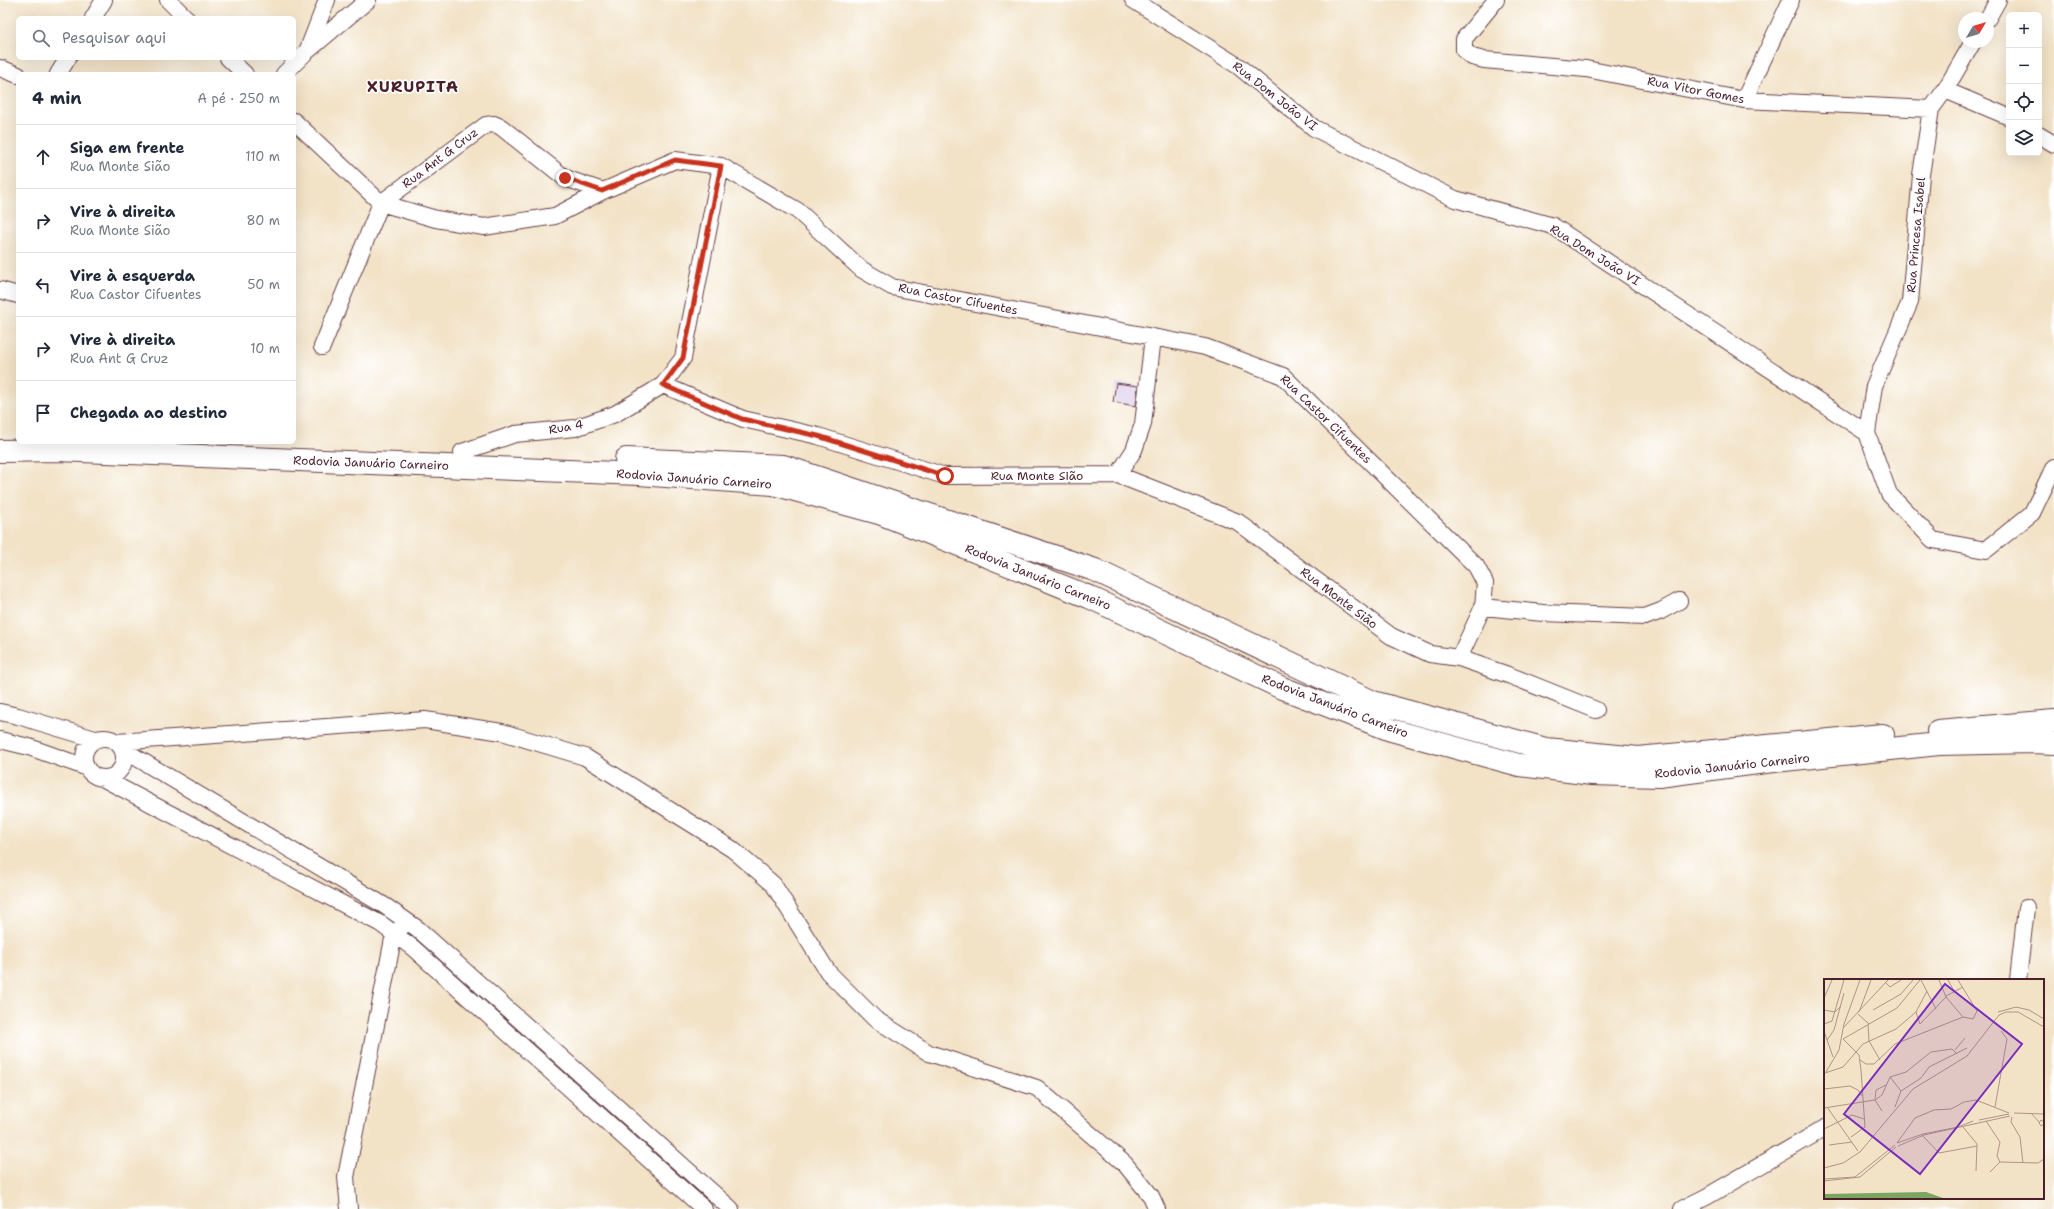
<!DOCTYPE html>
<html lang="pt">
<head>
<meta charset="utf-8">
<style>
  body { margin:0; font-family:"Shantell Sans",sans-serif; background:#f6f6f7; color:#1f2937 }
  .controls { position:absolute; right:12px; top:12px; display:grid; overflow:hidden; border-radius:6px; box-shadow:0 4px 16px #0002 }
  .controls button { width:36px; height:36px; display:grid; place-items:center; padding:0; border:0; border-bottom:1px solid #e0e1e3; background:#fff; color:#1f2937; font:20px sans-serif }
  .compass { position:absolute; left:1958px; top:12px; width:36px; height:36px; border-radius:50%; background:#fff; box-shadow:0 4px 16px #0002; rotate:52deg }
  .stop { position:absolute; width:12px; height:12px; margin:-9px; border:3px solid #c8321e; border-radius:50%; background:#fff }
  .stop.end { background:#c8321e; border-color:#fff; box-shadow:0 1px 4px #0008 }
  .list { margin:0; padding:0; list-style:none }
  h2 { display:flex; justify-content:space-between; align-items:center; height:52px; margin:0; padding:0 16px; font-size:17px }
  h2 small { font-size:13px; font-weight:400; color:#747a83 }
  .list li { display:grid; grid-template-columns:26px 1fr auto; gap:12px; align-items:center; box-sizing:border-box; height:64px; padding:0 16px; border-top:1px solid #e0e1e3 }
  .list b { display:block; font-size:15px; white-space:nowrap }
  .list p { margin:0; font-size:13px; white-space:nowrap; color:#747a83 }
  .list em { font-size:13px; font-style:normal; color:#747a83 }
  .icon { flex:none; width:22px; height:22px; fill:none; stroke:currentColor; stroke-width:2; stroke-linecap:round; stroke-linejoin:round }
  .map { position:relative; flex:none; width:2054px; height:1209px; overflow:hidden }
  .search { position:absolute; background:#fff; box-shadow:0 4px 16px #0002; left:16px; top:16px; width:280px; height:44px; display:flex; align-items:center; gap:10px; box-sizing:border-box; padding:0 14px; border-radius:6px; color:#747a83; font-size:15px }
  .panel { position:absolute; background:#fff; box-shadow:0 4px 16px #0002; left:16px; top:72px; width:280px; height:372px; border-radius:6px }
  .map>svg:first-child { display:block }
</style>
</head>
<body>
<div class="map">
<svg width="2054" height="1209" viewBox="0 0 2054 1209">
  <rect width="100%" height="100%" fill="#fff"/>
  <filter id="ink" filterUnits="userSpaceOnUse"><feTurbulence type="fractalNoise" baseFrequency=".025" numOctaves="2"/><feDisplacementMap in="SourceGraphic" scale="8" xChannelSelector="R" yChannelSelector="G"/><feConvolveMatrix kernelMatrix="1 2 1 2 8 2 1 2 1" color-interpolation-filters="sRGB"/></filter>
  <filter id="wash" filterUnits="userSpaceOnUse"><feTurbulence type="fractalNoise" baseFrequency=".012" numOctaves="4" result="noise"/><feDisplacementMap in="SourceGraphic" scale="16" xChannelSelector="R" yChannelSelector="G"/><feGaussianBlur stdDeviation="0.9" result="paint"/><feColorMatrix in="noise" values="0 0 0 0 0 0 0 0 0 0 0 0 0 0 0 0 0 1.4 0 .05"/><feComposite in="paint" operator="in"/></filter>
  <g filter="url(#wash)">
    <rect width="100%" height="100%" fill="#f2e2c6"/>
    <g id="blocks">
      <path fill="#cbb2e4" d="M 1116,383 L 1138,386 L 1136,406 L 1113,402 Z"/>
    </g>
  </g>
  <g filter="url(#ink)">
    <use href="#blocks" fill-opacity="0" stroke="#633c42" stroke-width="1"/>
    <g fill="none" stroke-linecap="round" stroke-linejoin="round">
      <g stroke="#633c42" stroke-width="18">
        <path id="minor" d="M 168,0 L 186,18
          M 1133,0 L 1238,66 L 1314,128 L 1455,199 L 1553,226 L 1867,433 L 1889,494 L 1933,540 L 1986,550 L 2032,513 L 2054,467
          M 1496,0 L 1464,39 L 1464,50 L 1472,57 L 1484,60 L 1586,69 L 1744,100 L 1931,109
          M 93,18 L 104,0
          M 1988,18 L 1998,0
          M 308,49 L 327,0
          M 228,58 L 245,74
          M 0,68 L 18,75
          M 58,74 L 68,58
          M 284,74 L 306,52 L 368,0
          M 1945,90 L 2009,117
          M 1744,100 L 1791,0
          M 294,121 L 381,203 L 436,219 L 484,227 L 555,216 L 603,191 L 675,160 L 721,166 L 798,211 L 861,269 L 892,287 L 1205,347 L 1283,376 L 1476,566 L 1485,583 L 1483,607 L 1459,658
          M 2039,135 L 2054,144
          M 0,290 L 18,295
          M 322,347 L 381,203 L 486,125 L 494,124 L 501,127 L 565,178 L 603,191
          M 663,385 L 743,419 L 818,436 L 945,476 L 1118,475 L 1238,522 L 1391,636 L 1430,654 L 1459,658 L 1511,676 L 1596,710
          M 1867,433 L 1874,386 L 1910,302 L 1921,175 L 1931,109 L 1945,90 L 1973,42
          M 462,452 L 515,434 L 575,428 L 615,414 L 663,385 L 683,358 L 721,166
          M 1118,475 L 1134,450 L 1143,424 L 1153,337
          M 1483,607 L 1543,613 L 1645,617 L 1661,611 L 1679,601
          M 0,712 L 18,716 L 95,739
          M84 758a20 20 0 1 1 40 0a20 20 0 1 1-40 0Z
          M 0,740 L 29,747 L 85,767
          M 117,742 L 425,720 L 502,732 L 585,757 L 732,849 L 773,884 L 828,972 L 875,1019 L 929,1053 L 1037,1088 L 1125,1164 L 1151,1196 L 1157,1209
          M 122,749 L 385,906 L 418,929 L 731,1209
          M 104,779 L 381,924 L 413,948 L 704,1209
          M 2018,980 L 2026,908
          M 349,1209 L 346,1177 L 394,934 L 401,928
          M 1682,1209 L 1706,1197 L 1825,1128"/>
      </g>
      <g stroke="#633c42" stroke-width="24">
        <path id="trunk" d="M 0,451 L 58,450 L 639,474 L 773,484 L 882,514 L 1089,597 L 1282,688 L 1391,730 L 1519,765 L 1592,774 L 1659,776 L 1765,762 L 1939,744 L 2033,742 L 2054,743
          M 626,459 L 783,466 L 1095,570 L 1373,702 L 1546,749 L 1638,758 L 1883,735
          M 1938,731 L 2054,721"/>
      </g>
      <use href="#minor" stroke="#fff" stroke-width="16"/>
      <use href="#trunk" stroke="#fff" stroke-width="22"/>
    </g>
  </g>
  <g fill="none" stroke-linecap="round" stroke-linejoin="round" filter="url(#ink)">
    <path stroke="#c8321e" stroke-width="5" d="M 565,178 L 602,191 L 675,160 L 721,166 L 683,358 L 663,385 L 742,419 L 818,436 L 945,476"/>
  </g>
  <g text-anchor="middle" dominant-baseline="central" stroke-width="3.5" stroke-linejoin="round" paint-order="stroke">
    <g font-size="12" fill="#4a1f2b" stroke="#fff">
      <text transform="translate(1696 90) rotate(11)">Rua Vitor Gomes</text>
      <text transform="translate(1275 96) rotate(38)">Rua Dom João VI</text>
      <text transform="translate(440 158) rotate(-37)">Rua Ant G Cruz</text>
      <text transform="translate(1916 235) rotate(-85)">Rua Princesa Isabel</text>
      <text transform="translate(1595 255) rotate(32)">Rua Dom João VI</text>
      <text transform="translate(958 299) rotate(11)">Rua Castor Cifuentes</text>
      <text transform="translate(1326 419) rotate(44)">Rua Castor Cifuentes</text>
      <text transform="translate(566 427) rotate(-10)">Rua 4</text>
      <text transform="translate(371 463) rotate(2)">Rodovia Januário Carneiro</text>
      <text x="1037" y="476">Rua Monte Sião</text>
      <text transform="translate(694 479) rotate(4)">Rodovia Januário Carneiro</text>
      <text transform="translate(1038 577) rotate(22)">Rodovia Januário Carneiro</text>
      <text transform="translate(1339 598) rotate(37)">Rua Monte Sião</text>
      <text transform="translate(1335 706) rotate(21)">Rodovia Januário Carneiro</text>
      <text transform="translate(1732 766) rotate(-6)">Rodovia Januário Carneiro</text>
    </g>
    <g font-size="16" font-weight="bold" letter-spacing="1" fill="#4a1f2b" stroke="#fff">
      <text x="413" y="86">XURUPITA</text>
    </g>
  </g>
  <g transform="translate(1824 979)">
    <rect width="220" height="220" fill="#f2e2c6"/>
    <path d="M 102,213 L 119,219 L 0,219 L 0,215 Z" fill="#7aa660"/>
    <path fill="none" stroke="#af9488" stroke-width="1" d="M 97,1 L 112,30M 115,1 L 122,18 L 139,38M 124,1 L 130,12M 61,3 L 66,8 L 77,1M 122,17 L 139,8M 0,19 L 8,1M 0,31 L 11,33 L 16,28M 49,31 L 77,15 L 89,1M 35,33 L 47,1M 92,33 L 96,45 L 122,18M 174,33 L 192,28 L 205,31 L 220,40M 34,35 L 45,45M 0,45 L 8,42 L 20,1M 44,46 L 45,62 L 56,81M 20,48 L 64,1M 0,52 L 9,78M 19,60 L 35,76 L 37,91 L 41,148 L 27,158M 19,60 L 73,29 L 96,1M 3,61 L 10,51 L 20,14M 131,71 L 141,59M 36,81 L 42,85 L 50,85 L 71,65 L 139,38 L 149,40 L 153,32 L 134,1M 2,93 L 15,71 L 20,45 L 36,1M 1,94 L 19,88 L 39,65 L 72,50 L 92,33 L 103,12M 66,98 L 77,112M 0,110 L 26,107 L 34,111 L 38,117M 77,112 L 97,99 L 105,88 L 143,69M 3,128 L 34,172M 71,128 L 77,112M 171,128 L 183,60 L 177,52M 0,129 L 51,121 L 58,116 L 66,98 L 82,93 L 107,73 L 128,70 L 133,75M 58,132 L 51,121 L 52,111 L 62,106M 190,134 L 220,135M 207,134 L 215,143M 188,138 L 187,143 L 196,158 L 199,184M 155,141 L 185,135M 162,142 L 176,163 L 173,177 L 176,183 L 214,184 L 220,180M 220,143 L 217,141 L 215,144 L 217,147 L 220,145M 139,148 L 153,165 L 152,192M 0,150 L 28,136 L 40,140M 98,156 L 115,174 L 153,167M 73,164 L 91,139 L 110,131 L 127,130 L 140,123 L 152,121 L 185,134M 73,164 L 99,155 L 134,148 L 149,142M 5,166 L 28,163M 74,167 L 100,156 L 186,137M 0,189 L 19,184 L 36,173 L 89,110 L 143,77 L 175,36 L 182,33 L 194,33 L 220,48M 166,193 L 176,183M 0,200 L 31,198 L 71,166M 0,202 L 36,198 L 72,168"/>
    <path fill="#7b2cbf" fill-opacity="0.15" stroke="#7b2cbf" stroke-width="2" d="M 121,5 L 198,65 L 96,195 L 20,135 Z"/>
    <rect width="220" height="220" fill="none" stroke="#4a1f2b" stroke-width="2"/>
  </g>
</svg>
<div class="controls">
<button>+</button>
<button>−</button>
<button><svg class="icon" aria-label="locate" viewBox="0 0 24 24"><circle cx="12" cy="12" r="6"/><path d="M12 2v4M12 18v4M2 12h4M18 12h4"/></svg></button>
<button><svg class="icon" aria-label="layers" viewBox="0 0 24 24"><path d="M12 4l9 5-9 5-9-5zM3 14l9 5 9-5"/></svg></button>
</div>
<svg class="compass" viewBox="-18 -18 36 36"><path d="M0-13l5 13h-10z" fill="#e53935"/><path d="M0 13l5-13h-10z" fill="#747a83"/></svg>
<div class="stop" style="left:945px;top:476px"></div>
<div class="stop end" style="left:565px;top:178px"></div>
<div class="search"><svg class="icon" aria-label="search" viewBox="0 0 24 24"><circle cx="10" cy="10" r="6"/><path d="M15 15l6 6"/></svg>Pesquisar aqui</div>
<section class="panel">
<h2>4 min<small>A pé · 250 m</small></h2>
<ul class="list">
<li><svg class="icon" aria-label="ahead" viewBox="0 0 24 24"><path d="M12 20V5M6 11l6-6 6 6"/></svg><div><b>Siga em frente</b><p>Rua Monte Sião</p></div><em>110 m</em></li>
<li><svg class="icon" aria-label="right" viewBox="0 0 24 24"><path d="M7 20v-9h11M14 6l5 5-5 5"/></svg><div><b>Vire à direita</b><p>Rua Monte Sião</p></div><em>80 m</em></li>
<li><svg class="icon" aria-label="left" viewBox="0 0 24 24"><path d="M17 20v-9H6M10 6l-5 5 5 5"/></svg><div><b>Vire à esquerda</b><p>Rua Castor Cifuentes</p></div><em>50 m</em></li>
<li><svg class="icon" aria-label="right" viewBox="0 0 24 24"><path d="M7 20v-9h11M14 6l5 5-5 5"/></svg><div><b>Vire à direita</b><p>Rua Ant G Cruz</p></div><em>10 m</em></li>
<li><svg class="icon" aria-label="arrive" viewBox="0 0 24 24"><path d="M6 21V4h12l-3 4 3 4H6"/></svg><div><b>Chegada ao destino</b></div></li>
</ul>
</section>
</div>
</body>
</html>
